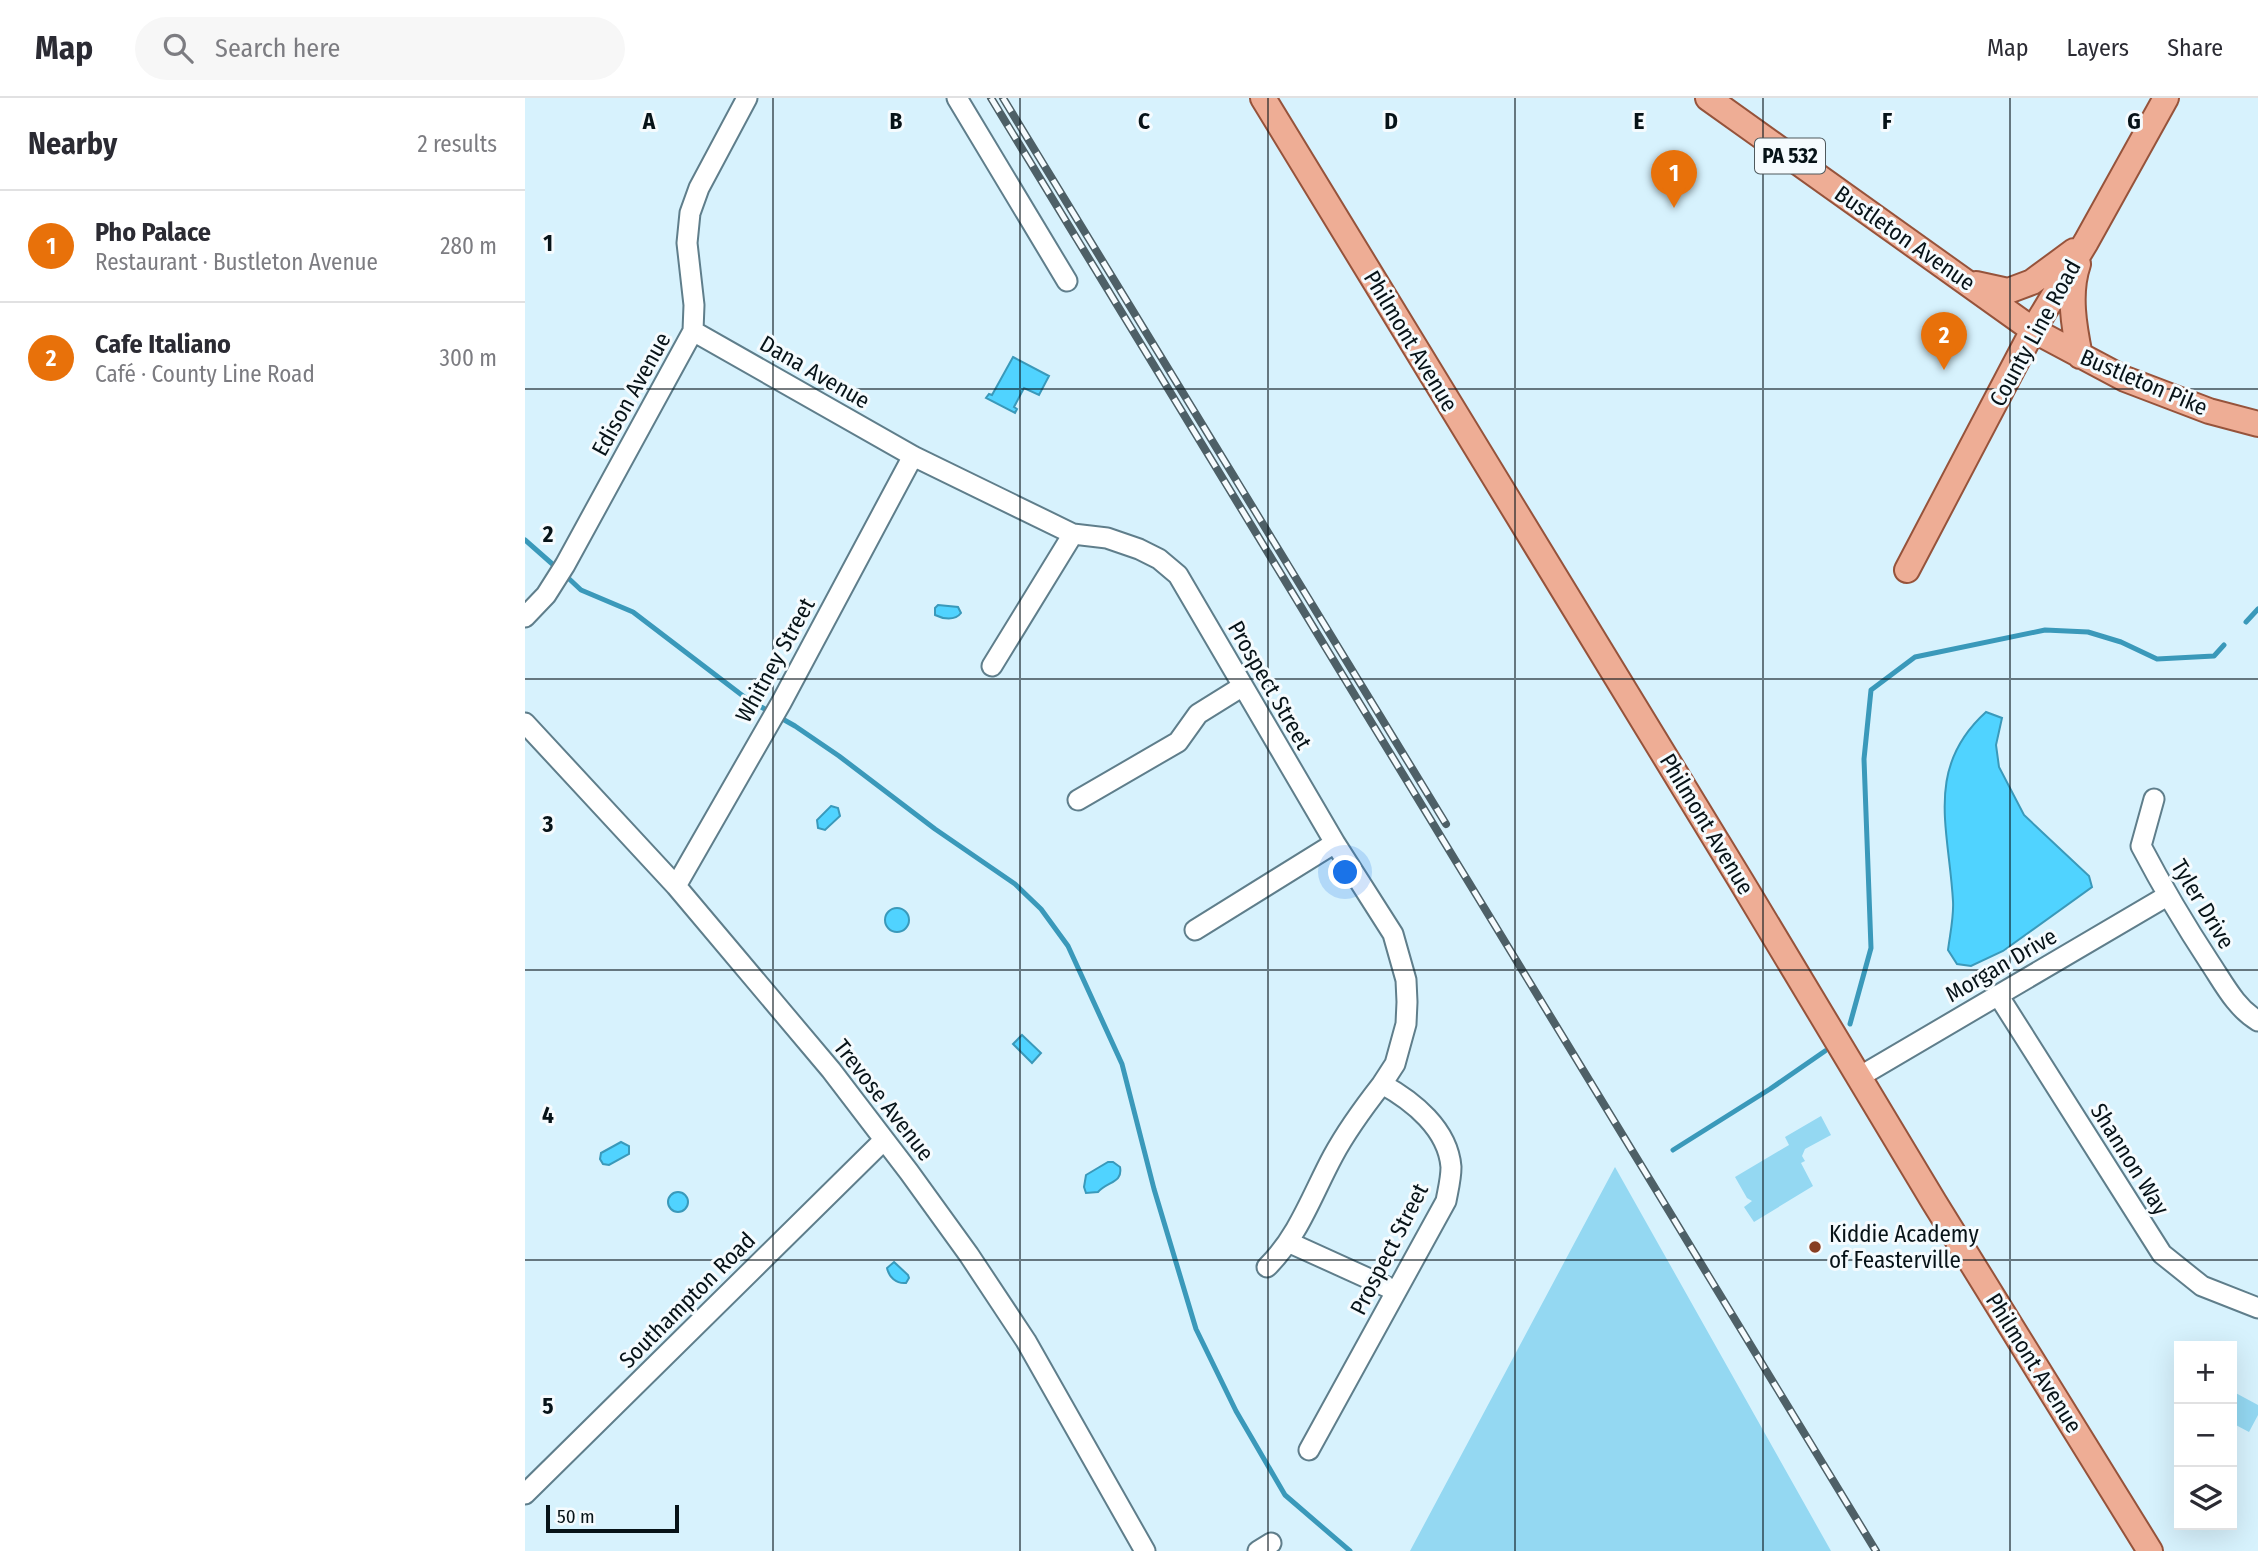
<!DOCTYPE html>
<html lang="en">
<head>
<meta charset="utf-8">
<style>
  body { margin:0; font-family:"Fira Sans Condensed",sans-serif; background:#f7f7f7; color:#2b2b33 }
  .controls { position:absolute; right:21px; bottom:21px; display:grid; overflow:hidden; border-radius:0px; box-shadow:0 7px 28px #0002 }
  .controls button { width:63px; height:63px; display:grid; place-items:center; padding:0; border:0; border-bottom:2px solid #e1e1e2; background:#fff; color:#2b2b33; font:35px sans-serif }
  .scale { position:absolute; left:21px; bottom:18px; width:133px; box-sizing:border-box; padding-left:7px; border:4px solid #071318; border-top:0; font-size:19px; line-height:24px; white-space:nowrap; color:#071318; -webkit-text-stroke:5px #f5fbfe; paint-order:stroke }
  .you { position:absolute; left:821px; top:775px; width:24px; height:24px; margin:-18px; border:5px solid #fff; border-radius:50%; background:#1a73e8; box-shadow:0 0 0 10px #1a73e833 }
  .badge { display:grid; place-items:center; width:46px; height:46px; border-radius:50%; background:#111827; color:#fff; font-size:23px; font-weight:700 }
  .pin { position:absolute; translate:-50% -58px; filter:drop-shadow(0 2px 4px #0008) }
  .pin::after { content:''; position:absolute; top:37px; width:24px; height:21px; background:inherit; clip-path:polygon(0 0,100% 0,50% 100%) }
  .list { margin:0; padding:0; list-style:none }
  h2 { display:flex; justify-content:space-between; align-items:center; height:91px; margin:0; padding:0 28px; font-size:30px }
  h2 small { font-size:23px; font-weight:400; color:#7c7c81 }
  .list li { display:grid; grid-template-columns:46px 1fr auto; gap:21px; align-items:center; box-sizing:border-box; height:112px; padding:0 28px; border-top:2px solid #e1e1e2 }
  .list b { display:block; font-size:26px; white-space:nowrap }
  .list p { margin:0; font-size:23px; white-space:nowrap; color:#7c7c81 }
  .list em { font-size:23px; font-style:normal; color:#7c7c81 }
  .icon { flex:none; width:38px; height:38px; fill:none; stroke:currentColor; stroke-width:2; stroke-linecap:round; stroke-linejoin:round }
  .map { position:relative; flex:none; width:1733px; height:1453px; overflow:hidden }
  header { display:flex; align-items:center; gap:42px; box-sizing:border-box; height:98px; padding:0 35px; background:#fff; border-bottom:2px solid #e1e1e2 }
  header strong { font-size:33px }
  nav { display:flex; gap:38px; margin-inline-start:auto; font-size:24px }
  .search { width:490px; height:63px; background:#f7f7f7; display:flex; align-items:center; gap:18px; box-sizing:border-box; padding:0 24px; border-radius:38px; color:#7c7c81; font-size:26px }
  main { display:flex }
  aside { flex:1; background:#fff }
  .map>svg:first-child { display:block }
</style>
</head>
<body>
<header>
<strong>Map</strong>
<div class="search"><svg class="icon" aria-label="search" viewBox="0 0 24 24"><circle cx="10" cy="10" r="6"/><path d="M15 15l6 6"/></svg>Search here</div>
<nav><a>Map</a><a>Layers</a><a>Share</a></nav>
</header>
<main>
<aside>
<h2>Nearby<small>2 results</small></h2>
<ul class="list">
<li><span class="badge" style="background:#e8710a">1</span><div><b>Pho Palace</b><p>Restaurant · Bustleton Avenue</p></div><em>280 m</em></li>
<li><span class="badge" style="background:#e8710a">2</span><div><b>Cafe Italiano</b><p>Café · County Line Road</p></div><em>300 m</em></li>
</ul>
</aside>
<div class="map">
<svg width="1733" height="1453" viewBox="0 0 1733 1453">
  <rect width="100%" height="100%" fill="#d7f2fd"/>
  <path fill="#94d8f2" d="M 1296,1018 L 1306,1037 L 1280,1051 L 1277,1058 L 1280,1063 L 1276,1065 L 1288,1088 L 1229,1124 L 1219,1109 L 1227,1103 L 1222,1100 L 1210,1079 L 1264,1047 L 1260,1039 Z
    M 1090,1069 L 1306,1453 L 885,1453 Z
    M 1707,1293 L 1733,1307 L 1733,1317 L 1724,1334 L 1707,1325 Z"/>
  <path fill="#50d3ff" stroke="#3a99ba" stroke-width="2" d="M 488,259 L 524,278 L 514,297 L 499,290 L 489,309 L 492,311 L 490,315 L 461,300 L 464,296 L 467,297 Z
    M 413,507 L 433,509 L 436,515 C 430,523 418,521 410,517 L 410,510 Z
    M 1461,614 L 1477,620 L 1471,647 L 1474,669 L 1499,717 L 1564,778 L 1567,789 L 1478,853 L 1446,868 L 1432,866 L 1423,852 C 1425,836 1429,819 1428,803 C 1424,731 1399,670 1461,614 Z
    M 306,708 L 313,710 L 315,718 L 300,732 L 293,730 L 292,722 Z
    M360 822a12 12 0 1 1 24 0a12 12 0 1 1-24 0Z
    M 497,937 L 516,955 L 507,965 L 488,946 Z
    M 96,1044 L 104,1048 L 104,1056 L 84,1067 L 78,1066 L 75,1061 L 76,1055 Z
    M 583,1064 L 588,1064 L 595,1069 C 598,1085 583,1083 573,1094 L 561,1095 L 559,1089 L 561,1077 Z
    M143 1104a10 10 0 1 1 20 0a10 10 0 1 1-20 0Z
    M 369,1164 L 383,1177 L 384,1180 L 381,1185 C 371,1186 364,1179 362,1170 Z"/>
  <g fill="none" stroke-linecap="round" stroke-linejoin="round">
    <path stroke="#3a99ba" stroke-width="5" d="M 0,442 L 33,471
      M 40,477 L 56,492 L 108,514 L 222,601 L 270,628 L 314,658 L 410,731 L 490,786 L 516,811 L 543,848 L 597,966 L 629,1091 L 671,1231 L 711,1313 L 760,1397 L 825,1453
      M 1721,524 L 1733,511
      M 1325,926 L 1346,850 L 1339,661 L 1346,592 L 1390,559 L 1520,532 L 1563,534 L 1596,544 L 1632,561 L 1689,558 L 1699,547
      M 1148,1052 L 1245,991 L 1300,953"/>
    <g stroke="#5f7e8b" stroke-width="23">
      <path id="minor" d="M 432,0 L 542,183
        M 168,233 L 388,358 L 548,436 L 582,440 L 614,451 L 634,461 L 653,477 L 810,745 L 868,836 L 881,882 L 882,904 L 881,926 L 870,966 L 857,986 C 888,1003 923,1031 926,1069 C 926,1081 923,1092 921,1103 L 784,1352
        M 0,519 L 21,497 L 40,467 L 168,233 L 169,207 L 162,145 L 165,115 L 174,90 L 222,0
        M 467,568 L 548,436
        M 0,625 L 151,788 L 306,972 L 384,1074 L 444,1157 L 501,1243 L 620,1453
        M 1629,701 L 1616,748 C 1637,788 1660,827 1685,865 C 1699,886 1711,910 1733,923
        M 553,702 L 653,644 L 673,616 L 718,588
        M 151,788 L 256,605 L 388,358
        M 670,832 L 810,745
        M 1473,897 L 1637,1156 L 1677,1188 L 1733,1210
        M 1334,979 L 1642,798
        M 763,1144 L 871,1193
        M 742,1169 C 773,1139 788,1095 808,1058 C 822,1032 839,1009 857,986
        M 0,1396 L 359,1042
        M 733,1453 L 746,1445"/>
    </g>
    <g stroke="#96533b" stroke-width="28">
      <path id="major" d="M 738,0 L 1216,783 L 1409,1104 L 1625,1453
        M 1183,0 L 1508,232 L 1600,281 L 1684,313 L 1733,326
        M 1553,166 C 1543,195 1549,229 1555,258
        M 1451,186 L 1483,193 L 1507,184 L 1549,153
        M 1382,472 L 1508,232 L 1561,144 L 1641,0"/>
    </g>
    <use href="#minor" stroke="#fff" stroke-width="19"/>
    <use href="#major" stroke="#eead95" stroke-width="24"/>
    <g stroke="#4e6067" stroke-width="8">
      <path id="rail" d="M 466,0 L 1351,1453
        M 478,0 L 921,726"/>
    </g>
    <use href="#rail" stroke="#f5fbfe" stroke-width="5" stroke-dasharray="16" stroke-linecap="butt"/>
  </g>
  <path fill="none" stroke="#071318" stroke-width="2" stroke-opacity="0.55" d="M 248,0 L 248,1453M 495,0 L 495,1453M 743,0 L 743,1453M 990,0 L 990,1453M 1238,0 L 1238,1453M 1485,0 L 1485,1453M 0,291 L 1733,291M 0,581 L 1733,581M 0,872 L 1733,872M 0,1162 L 1733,1162"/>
  <circle fill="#873e22" stroke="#f5fbfe" stroke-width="2.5" cx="1290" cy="1149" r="7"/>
  <g text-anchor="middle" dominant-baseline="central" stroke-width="6" stroke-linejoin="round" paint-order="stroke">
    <rect fill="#f5fbfe" stroke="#4e595d" stroke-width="2" x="1230" y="40.5" width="70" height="35" rx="5"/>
    <g font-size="21" font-weight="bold" fill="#071318">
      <text x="1265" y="58">PA 532</text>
    </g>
    <g font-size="23" fill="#071318" stroke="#f5fbfe">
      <text transform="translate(1380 140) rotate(35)">Bustleton Avenue</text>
      <text transform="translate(1510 235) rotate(-61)">County Line Road</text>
      <text transform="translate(886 243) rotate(59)">Philmont Avenue</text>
      <text transform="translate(290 274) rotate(30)">Dana Avenue</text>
      <text transform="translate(1619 284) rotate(23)">Bustleton Pike</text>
      <text transform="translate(106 296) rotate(-61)">Edison Avenue</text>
      <text transform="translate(250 562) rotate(-61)">Whitney Street</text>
      <text transform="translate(745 587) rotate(60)">Prospect Street</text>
      <text transform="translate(1182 726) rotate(59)">Philmont Avenue</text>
      <text transform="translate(1678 806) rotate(59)">Tyler Drive</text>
      <text transform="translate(1476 867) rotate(-30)">Morgan Drive</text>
      <text transform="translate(359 1002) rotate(52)">Trevose Avenue</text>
      <text transform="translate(1605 1061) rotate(58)">Shannon Way</text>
      <text transform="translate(864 1151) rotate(-63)">Prospect Street</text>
      <text transform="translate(162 1202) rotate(-45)">Southampton Road</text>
      <text transform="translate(1509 1265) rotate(58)">Philmont Avenue</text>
    </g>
    <g font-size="23" fill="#071318" stroke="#f5fbfe" text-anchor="start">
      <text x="1304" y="1136">Kiddie Academy<tspan x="1304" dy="26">of Feasterville</tspan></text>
    </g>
  </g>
  <g font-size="23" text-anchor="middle" font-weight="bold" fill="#071318" stroke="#f5fbfe" stroke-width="6" stroke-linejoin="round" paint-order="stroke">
    <text x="124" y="31">A</text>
    <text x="371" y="31">B</text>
    <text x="619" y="31">C</text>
    <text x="866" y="31">D</text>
    <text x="1114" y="31">E</text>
    <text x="1362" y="31">F</text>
    <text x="1609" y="31">G</text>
    <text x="23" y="153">1</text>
    <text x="23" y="444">2</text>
    <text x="23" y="734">3</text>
    <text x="23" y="1025">4</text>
    <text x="23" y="1316">5</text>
  </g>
</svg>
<div class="controls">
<button>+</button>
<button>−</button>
<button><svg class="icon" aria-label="layers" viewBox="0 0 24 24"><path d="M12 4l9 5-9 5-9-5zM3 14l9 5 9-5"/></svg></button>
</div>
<div class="scale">50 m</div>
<div class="you"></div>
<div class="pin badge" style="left:1149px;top:110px;background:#e8710a">1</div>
<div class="pin badge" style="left:1419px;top:272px;background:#e8710a">2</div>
</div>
</main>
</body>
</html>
